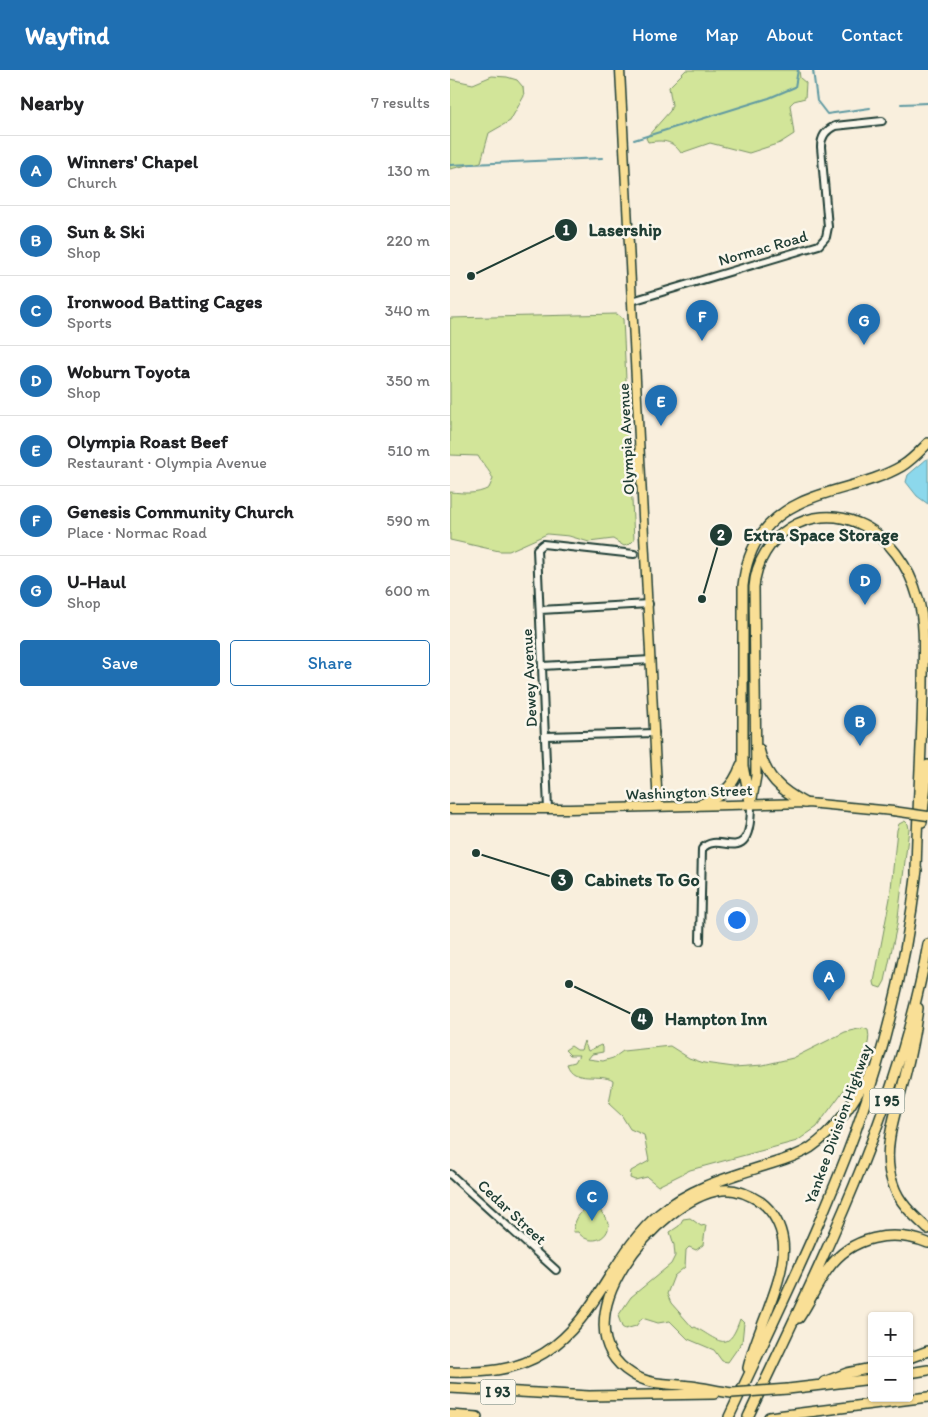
<!DOCTYPE html>
<html lang="en">
<head>
<meta charset="utf-8">
<style>
  body { margin:0; font-family:Itim,sans-serif; background:#f2f2f2; color:#202124 }
  .controls { position:absolute; right:15px; bottom:15px; display:grid; overflow:hidden; border-radius:5px; box-shadow:0 1px 4px #0004 }
  .controls button { width:45px; height:45px; display:grid; place-items:center; padding:0; border:0; border-bottom:1px solid #e0e0e0; background:#fff; color:#202124; font:25px sans-serif }
  .you { position:absolute; left:286px; top:849px; width:18px; height:18px; margin:-12px; border:4px solid #fff; border-radius:50%; background:#1a73e8; box-shadow:0 0 0 8px #1a73e833 }
  .badge { display:grid; place-items:center; width:32px; height:32px; border-radius:50%; background:#1f6fb2; color:#fff; font-size:16px; font-weight:700 }
  .pin { position:absolute; translate:-50% -41px; filter:drop-shadow(0 1px 2px #0008) }
  .pin::after { content:''; position:absolute; top:26px; width:18px; height:15px; background:inherit; clip-path:polygon(0 0,100% 0,50% 100%) }
  .list { margin:0; padding:0; list-style:none }
  h2 { display:flex; justify-content:space-between; align-items:center; height:65px; margin:0; padding:0 20px; font-size:21px }
  h2 small { font-size:16px; font-weight:400; color:#757577 }
  .list li { display:grid; grid-template-columns:32px 1fr auto; gap:15px; align-items:center; box-sizing:border-box; height:70px; padding:0 20px; border-top:1px solid #e0e0e0 }
  .list b { display:block; font-size:19px; white-space:nowrap }
  .list p { margin:0; font-size:16px; white-space:nowrap; color:#757577 }
  .list em { font-size:16px; font-style:normal; color:#757577 }
  .actions { display:flex; gap:10px; padding:15px 20px }
  .actions a { flex:1; padding:11px 0; border:1px solid #1f6fb2; border-radius:5px; text-align:center; font-size:18px; color:#1f6fb2 }
  .actions .main { background:#1f6fb2; color:#fff }
  .map { position:relative; flex:none; width:478px; height:1347px; overflow:hidden }
  header { display:flex; align-items:center; gap:30px; box-sizing:border-box; height:70px; padding:0 25px; background:#1f6fb2; color:#fff }
  header strong { font-size:24px }
  nav { display:flex; gap:28px; margin-inline-start:auto; font-size:18px }
  main { display:flex }
  aside { flex:1; background:#fff }
  .map>svg:first-child { display:block }
</style>
</head>
<body>
<header>
<strong>Wayfind</strong>
<nav><a>Home</a><a>Map</a><a>About</a><a>Contact</a></nav>
</header>
<main>
<aside>
<h2>Nearby<small>7 results</small></h2>
<ul class="list">
<li><span class="badge">A</span><div><b>Winners' Chapel</b><p>Church</p></div><em>130 m</em></li>
<li><span class="badge">B</span><div><b>Sun &amp; Ski</b><p>Shop</p></div><em>220 m</em></li>
<li><span class="badge">C</span><div><b>Ironwood Batting Cages</b><p>Sports</p></div><em>340 m</em></li>
<li><span class="badge">D</span><div><b>Woburn Toyota</b><p>Shop</p></div><em>350 m</em></li>
<li><span class="badge">E</span><div><b>Olympia Roast Beef</b><p>Restaurant · Olympia Avenue</p></div><em>510 m</em></li>
<li><span class="badge">F</span><div><b>Genesis Community Church</b><p>Place · Normac Road</p></div><em>590 m</em></li>
<li><span class="badge">G</span><div><b>U-Haul</b><p>Shop</p></div><em>600 m</em></li>
</ul>
<div class="actions"><a class="main">Save</a><a>Share</a></div>
</aside>
<div class="map">
<svg width="478" height="1347" viewBox="0 0 478 1347">
  <rect width="100%" height="100%" fill="#f9efdd"/>
  <filter id="ink" filterUnits="userSpaceOnUse"><feTurbulence type="fractalNoise" baseFrequency=".02" numOctaves="2"/><feDisplacementMap in="SourceGraphic" scale="10" xChannelSelector="R" yChannelSelector="G"/><feConvolveMatrix kernelMatrix="1 2 1 2 8 2 1 2 1" color-interpolation-filters="sRGB"/></filter>
  <g filter="url(#ink)">
    <path fill="#d2e599" stroke="#789166" d="M 236,0 L 349,0 L 350,8 L 356,13 L 355,28 L 344,31 L 340,35 L 344,64 L 330,73 L 299,83 L 260,73 L 231,83 C 222,70 213,70 198,72 L 196,68 L 220,41 L 222,35 L 219,17 Z
      M 42,6 L 57,7 L 67,10 L 73,17 L 74,26 L 60,51 L 39,63 L 31,92 L 0,99 L 0,9 L 23,14 Z
      M 167,244 L 173,249 L 184,470 L 180,474 L 174,476 L 163,469 L 139,472 L 119,466 L 97,464 L 59,481 L 49,481 L 0,470 L 0,422 C 14,423 26,425 39,418 L 43,409 C 39,399 33,395 28,386 L 0,385 L 0,248 Z
      M 455,751 L 458,754 L 459,759 L 447,855 L 435,911 L 431,918 L 425,916 L 424,912 L 440,828 L 447,760 L 449,754 Z
      M 413,958 L 418,960 C 425,987 381,1035 367,1057 L 347,1071 L 240,1100 L 208,1116 L 197,1107 L 185,1110 L 180,1108 L 181,1101 L 199,1091 L 194,1065 L 180,1059 L 172,1046 L 159,1034 L 163,1011 C 150,1002 124,1015 117,994 L 125,992 L 129,985 L 120,985 L 115,980 L 121,976 L 127,980 L 131,980 L 134,971 L 138,981 L 151,975 L 153,977 L 153,982 L 142,984 L 138,989 L 153,991 L 163,988 L 173,981 L 220,976 L 239,988 L 254,993 L 284,997 L 313,995 L 343,988 L 395,962 Z
      M 150,1134 L 150,1140 L 159,1153 C 159,1171 138,1176 128,1162 L 123,1162 C 125,1146 134,1135 150,1134 Z
      M 240,1148 L 251,1156 L 256,1155 L 253,1175 L 246,1180 L 239,1177 L 236,1180 L 235,1197 L 224,1206 L 217,1224 L 221,1233 L 243,1258 L 245,1257 C 270,1271 278,1284 290,1249 L 294,1253 L 292,1272 L 278,1292 L 272,1291 L 264,1280 L 238,1269 L 220,1251 L 208,1253 L 192,1248 L 186,1256 L 175,1259 L 172,1257 L 168,1246 L 181,1227 L 221,1194 L 225,1186 L 224,1175 L 220,1162 L 229,1156 L 233,1149 Z"/>
    <path fill="#8cd8ec" stroke="#609aa2" d="M 478,388 L 478,434 L 467,426 L 456,412 L 458,405 Z"/>
    <g fill="none" stroke-linecap="round" stroke-linejoin="round">
      <path stroke="#609aa2" stroke-width="2" d="M 363,0 L 367,31 L 377,44 L 420,38
        M 451,34 L 478,33
        M 184,70 L 319,28 L 345,17 L 348,0
        M 0,95 L 152,88"/>
      <g stroke="#1f3d34" stroke-width="10">
        <path id="minor" d="M 182,231 L 369,175 L 376,167 L 378,157 L 371,77 C 371,67 376,60 385,56 L 432,51
          M 90,540 L 199,534
          M 92,596 L 201,590
          M 96,666 L 205,663
          M 98,739 L 87,479 L 93,474 L 184,484
          M 250,871 L 252,779 C 270,758 301,803 301,734
          M 0,1104 L 106,1200"/>
      </g>
      <g stroke="#1f3d34" stroke-width="11">
        <path id="major" d="M 170,0 L 208,737
          M 0,739 L 120,739 L 358,733 L 443,741"/>
      </g>
      <g stroke="#1f3d34" stroke-width="12">
        <path id="highway" d="M 309,679 C 316,707 330,720 355,733
          M 300,732 L 293,696 L 293,516 C 295,497 301,478 312,463 C 347,417 406,423 452,396 C 462,390 470,381 478,373
          M 301,734 L 306,706 L 304,517 C 308,466 360,432 408,453 C 438,465 460,498 468,528 C 476,556 473,586 473,615 C 472,678 467,741 466,804
          M 245,736 C 269,729 283,718 291,695
          M 472,752 L 478,695
          M 468,938 C 465,961 461,983 455,1006 C 447,1040 430,1080 443,1114 C 449,1133 464,1146 478,1159
          M 349,1248 C 360,1232 367,1214 378,1199 C 401,1166 443,1159 478,1173
          M 459,1288 L 478,1281
          M 0,1302 C 34,1303 65,1301 94,1283 C 147,1250 162,1183 209,1144 C 240,1118 276,1108 314,1096 C 330,1091 346,1087 360,1078 C 388,1059 404,1030 421,1002
          M 459,1303 L 478,1300
          M 374,1312 L 397,1303 L 422,1298
          M 0,1318 L 139,1326 L 264,1324
          M 338,1319 L 422,1309
          M 282,1323 C 268,1321 255,1318 241,1316 C 220,1313 201,1316 182,1304 C 104,1255 208,1128 272,1120 C 286,1118 300,1125 311,1132 C 323,1141 331,1156 333,1171 C 338,1206 306,1261 298,1298
          M 0,1345 L 27,1347
          M 279,1347 C 323,1252 370,1159 406,1060 C 436,976 457,888 467,800
          M 298,1347 C 370,1194 448,1042 478,874
          M 319,1347 L 478,1327"/>
      </g>
      <use href="#minor" stroke="#fbf7ec" stroke-width="6"/>
      <use href="#major" stroke="#f9df96" stroke-width="8"/>
      <use href="#highway" stroke="#f9df96" stroke-width="9"/>
      <g stroke="#1f3d34" stroke-width="11" stroke-linecap="butt">
        <path id="major-bridge" d="M 443,741 L 478,746"/>
      </g>
      <g stroke="#1f3d34" stroke-width="12" stroke-linecap="butt">
        <path id="highway-bridge" d="M 282,1323 L 338,1319"/>
      </g>
      <use href="#major-bridge" stroke="#f9df96" stroke-width="8"/>
      <use href="#highway-bridge" stroke="#f9df96" stroke-width="9"/>
    </g>
  </g>
  <g text-anchor="middle" dominant-baseline="central" stroke-width="5" stroke-linejoin="round" paint-order="stroke">
    <g fill="#fbf7ec" stroke="#61756b" stroke-width="1">
      <rect x="419.5" y="1018.5" width="35" height="25" rx="4"/>
      <rect x="30.5" y="1309.5" width="35" height="25" rx="4"/>
    </g>
    <g font-size="15" font-weight="bold" fill="#1f3d34">
      <text x="437" y="1031">I 95</text>
      <text x="48" y="1322">I 93</text>
    </g>
    <g font-size="16" fill="#1f3d34" stroke="#fbf7ec">
      <text transform="translate(313 178) rotate(-16)">Normac Road</text>
      <text transform="translate(176 369) rotate(-93)">Olympia Avenue</text>
      <text transform="translate(79 608) rotate(-93)">Dewey Avenue</text>
      <text transform="translate(239 722) rotate(-2)">Washington Street</text>
      <text transform="translate(388 1054) rotate(-70)">Yankee Division Highway</text>
      <text transform="translate(62 1142) rotate(43)">Cedar Street</text>
    </g>
  </g>
  <path fill="none" stroke="#1f3d34" stroke-width="2" d="M21 206L116 160M252 529L271 465M26 783L112 810M119 914L192 949"/>
  <g fill="#1f3d34" stroke="#fbf7ec" stroke-width="2">
    <circle cx="21" cy="206" r="5"/>
    <circle cx="252" cy="529" r="5"/>
    <circle cx="26" cy="783" r="5"/>
    <circle cx="119" cy="914" r="5"/>
    <circle cx="116" cy="160" r="12"/>
    <circle cx="271" cy="465" r="12"/>
    <circle cx="112" cy="810" r="12"/>
    <circle cx="192" cy="949" r="12"/>
  </g>
  <g font-size="15" text-anchor="middle" font-weight="bold" fill="#fff">
    <text x="116" y="165">1</text>
    <text x="271" y="470">2</text>
    <text x="112" y="815">3</text>
    <text x="192" y="954">4</text>
  </g>
  <g font-size="18" text-anchor="middle" font-weight="bold" fill="#1f3d34" stroke="#fbf7ec" stroke-width="5" stroke-linejoin="round" paint-order="stroke">
    <text x="175" y="166">Lasership</text>
    <text x="371" y="471">Extra Space Storage</text>
    <text x="192" y="816">Cabinets To Go</text>
    <text x="266" y="955">Hampton Inn</text>
  </g>
</svg>
<div class="controls">
<button>+</button>
<button>−</button>
</div>
<div class="you"></div>
<div class="pin badge" style="left:379px;top:931px">A</div>
<div class="pin badge" style="left:410px;top:676px">B</div>
<div class="pin badge" style="left:142px;top:1151px">C</div>
<div class="pin badge" style="left:415px;top:535px">D</div>
<div class="pin badge" style="left:211px;top:356px">E</div>
<div class="pin badge" style="left:252px;top:271px">F</div>
<div class="pin badge" style="left:414px;top:275px">G</div>
</div>
</main>
</body>
</html>
